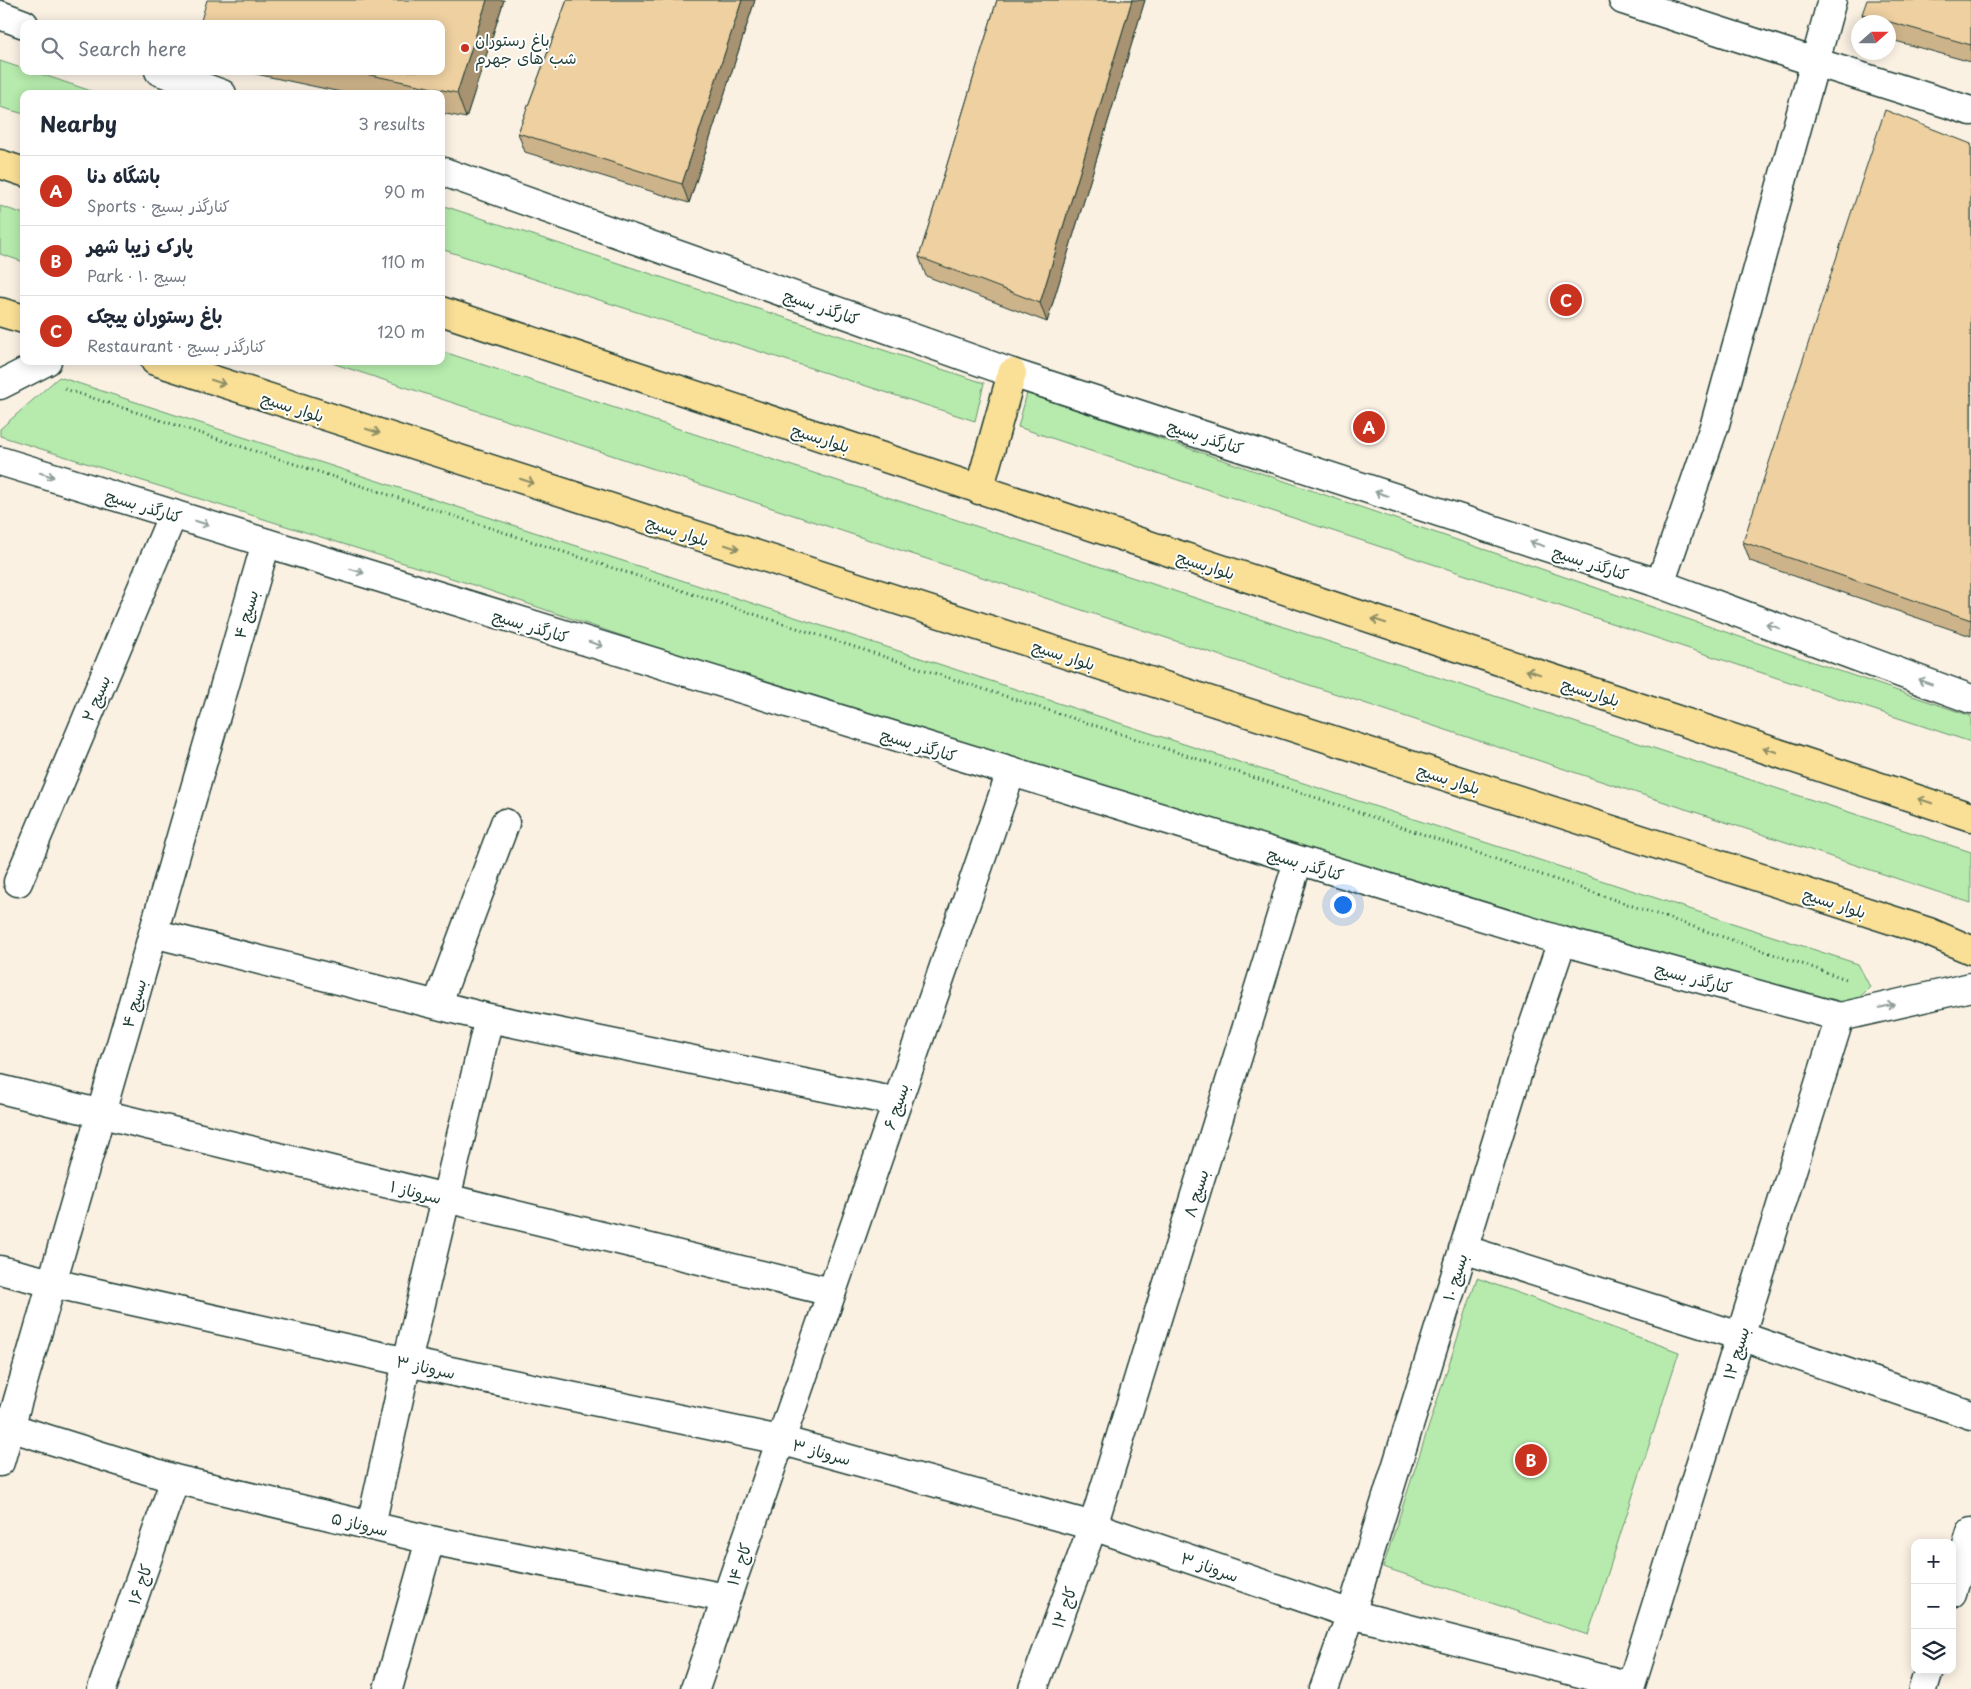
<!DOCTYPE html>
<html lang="en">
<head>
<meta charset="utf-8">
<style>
  body { margin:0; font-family:"Playpen Sans","Playpen Sans Arabic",sans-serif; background:#f6f6f7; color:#1f2937 }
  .controls { position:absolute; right:15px; bottom:15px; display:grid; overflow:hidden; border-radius:10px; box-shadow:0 2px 12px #0003 }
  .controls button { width:45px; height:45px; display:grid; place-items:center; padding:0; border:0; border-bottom:1px solid #e0e1e3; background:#fff; color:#1f2937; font:25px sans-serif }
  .compass { position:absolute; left:1851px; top:15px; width:45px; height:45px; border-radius:50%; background:#fff; box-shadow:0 2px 12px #0003; rotate:69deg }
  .you { position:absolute; left:1342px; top:904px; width:18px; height:18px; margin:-12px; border:4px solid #fff; border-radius:50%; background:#1a73e8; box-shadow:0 0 0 8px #1a73e833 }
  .badge { display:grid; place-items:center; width:32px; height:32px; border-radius:50%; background:#c8321e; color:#fff; font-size:16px; font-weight:700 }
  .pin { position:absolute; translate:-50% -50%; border:2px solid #fff; box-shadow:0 1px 5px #0006 }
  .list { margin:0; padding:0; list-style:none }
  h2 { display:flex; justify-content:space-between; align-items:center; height:65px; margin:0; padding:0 20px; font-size:21px }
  h2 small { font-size:16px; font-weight:400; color:#747a83 }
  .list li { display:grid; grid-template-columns:32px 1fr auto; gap:15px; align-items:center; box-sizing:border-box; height:70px; padding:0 20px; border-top:1px solid #e0e1e3 }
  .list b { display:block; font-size:19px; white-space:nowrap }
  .list p { margin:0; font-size:16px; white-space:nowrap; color:#747a83 }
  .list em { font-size:16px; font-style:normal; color:#747a83 }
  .icon { flex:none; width:28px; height:28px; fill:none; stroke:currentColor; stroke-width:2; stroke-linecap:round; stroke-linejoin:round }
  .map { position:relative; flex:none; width:1971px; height:1689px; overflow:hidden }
  .search { position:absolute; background:#fff; box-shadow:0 2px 12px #0003; left:20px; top:20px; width:425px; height:55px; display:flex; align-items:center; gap:12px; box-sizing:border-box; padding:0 18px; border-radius:10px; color:#747a83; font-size:19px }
  .panel { position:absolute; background:#fff; box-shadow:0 2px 12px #0003; left:20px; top:90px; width:425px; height:275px; border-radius:10px }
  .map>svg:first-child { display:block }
</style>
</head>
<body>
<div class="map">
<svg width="1971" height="1689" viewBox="0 0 1971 1689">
  <rect width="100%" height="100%" fill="#faf1e3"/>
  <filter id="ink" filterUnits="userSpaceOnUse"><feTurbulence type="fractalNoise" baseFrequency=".02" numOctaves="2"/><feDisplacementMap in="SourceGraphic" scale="10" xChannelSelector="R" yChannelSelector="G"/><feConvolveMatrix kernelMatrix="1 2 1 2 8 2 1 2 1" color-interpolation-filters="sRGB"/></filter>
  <g filter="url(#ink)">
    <path fill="#b6ebad" stroke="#6a9470" d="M 0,61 L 24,69 L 24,71 L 32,71 L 100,94 L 24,94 L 24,114 L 0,107 Z
      M 441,205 L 984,383 L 975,421 L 441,249 Z
      M 0,206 L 24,214 L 24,262 L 0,254 Z
      M 441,351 L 1971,852 L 1971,903 L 326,361 L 441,361 Z
      M 59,377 L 1858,964 L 1870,987 L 1840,1017 L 866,719 L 467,583 L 0,436 L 0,429 Z
      M 1027,393 L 1971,716 L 1971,742 L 1018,427 Z
      M 1477,1278 L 1679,1352 L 1588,1635 L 1383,1567 Z"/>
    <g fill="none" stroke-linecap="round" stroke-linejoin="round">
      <g stroke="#1f3d34" stroke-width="31">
        <path id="street" d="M 1623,0 L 1815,62 L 1715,424 L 1660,584
          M 1832,0 L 1815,62 L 1971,111
          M 18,882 L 173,514
          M 153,933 L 489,1018 L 897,1102
          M 437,1005 L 505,823
          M 0,1089 L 831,1292
          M 1463,1249 L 1740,1336 L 1971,1415
          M 0,1270 L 52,1283 L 407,1362 L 780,1440 L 1093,1526 L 1351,1614 L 1631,1686
          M 0,1424 L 175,1479 L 430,1540 L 726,1598
          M 0,1462 L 266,543
          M 371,1525 L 407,1362 L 489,1018
          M 1952,1593 L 1971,1532
          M 102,1689 L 175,1479
          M 388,1689 L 430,1540
          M 695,1689 L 1011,772
          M 1033,1689 L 1093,1526 L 1298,861
          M 1324,1689 L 1351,1614 L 1521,1062 L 1562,941
          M 1630,1689 L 1840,1017
          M 1923,1689 L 1929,1670"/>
      </g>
      <g stroke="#1f3d34" stroke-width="31">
        <path id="secondary" d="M 0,15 L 24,24
          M 159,71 L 222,94
          M 441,171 L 1012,373 L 1660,584 L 1971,699
          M 0,385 L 47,361
          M 0,461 L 1562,941 L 1840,1017 L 1971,987"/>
      </g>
      <g stroke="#1f3d34" stroke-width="31">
        <path id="primary" d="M 0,164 L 24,172
          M 441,311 L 1971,817
          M 0,312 L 24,319
          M 155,361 L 1929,932 L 1971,950
          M 979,490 L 1012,373"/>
      </g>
      <path stroke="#1f3d34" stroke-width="3" stroke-dasharray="1 4" stroke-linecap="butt" d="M 65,389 L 1320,799 L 1849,980"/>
      <use href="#street" stroke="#fff" stroke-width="28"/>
      <use href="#secondary" stroke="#fff" stroke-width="28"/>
      <use href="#primary" stroke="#fadf96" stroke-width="28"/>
    </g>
    <path fill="#cdb38a" stroke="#1f3d34" d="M 504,0 L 466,118 L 441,113 L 441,94 L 350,94 L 242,71 L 441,71 Z
      M 567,0 L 755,0 L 689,203 L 525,152 L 518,133 Z
      M 997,0 L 1145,0 L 1047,322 L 926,276 L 919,257 Z
      M 1971,0 L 1971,62 L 1888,39 L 1888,22 L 1865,22 L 1862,14 Z
      M 1971,144 L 1971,636 L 1750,561 L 1743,542 Z"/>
    <path fill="#a79271" stroke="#1f3d34" d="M 487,0 L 504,0 L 466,118 L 457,93 Z
      M 742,0 L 755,0 L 689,203 L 682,184 Z
      M 1132,0 L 1145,0 L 1047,322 L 1040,303 Z"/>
    <path fill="#eed0a1" stroke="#1f3d34" d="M 207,0 L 487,0 L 457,93 L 351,71 L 441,71 L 441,24 L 200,24 Z
      M 567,0 L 742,0 L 682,184 L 518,133 Z
      M 997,0 L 1132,0 L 1040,303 L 919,257 Z
      M 1867,0 L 1971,0 L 1971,45 L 1862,14 Z
      M 1885,110 L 1971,144 L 1971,620 L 1743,542 Z"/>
    <defs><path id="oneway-shaft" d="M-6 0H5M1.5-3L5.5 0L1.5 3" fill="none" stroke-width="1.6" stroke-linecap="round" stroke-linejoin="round" transform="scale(1.25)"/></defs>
    <g stroke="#8c8e65">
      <use href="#oneway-shaft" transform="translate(218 382) rotate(18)"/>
      <use href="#oneway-shaft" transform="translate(373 431) rotate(18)"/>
      <use href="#oneway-shaft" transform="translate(527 481) rotate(18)"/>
      <use href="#oneway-shaft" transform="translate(732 547) rotate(18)"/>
      <use href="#oneway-shaft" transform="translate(1379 621) rotate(-162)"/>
      <use href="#oneway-shaft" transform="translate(1533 672) rotate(-162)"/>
      <use href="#oneway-shaft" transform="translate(1770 750) rotate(-162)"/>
      <use href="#oneway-shaft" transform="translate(1925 801) rotate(-162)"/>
    </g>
    <g stroke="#8f9e9a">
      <use href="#oneway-shaft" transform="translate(47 475) rotate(17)"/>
      <use href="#oneway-shaft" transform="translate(1382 494) rotate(-162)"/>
      <use href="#oneway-shaft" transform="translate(202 523) rotate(17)"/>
      <use href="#oneway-shaft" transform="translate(1537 544) rotate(-162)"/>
      <use href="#oneway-shaft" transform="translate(357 571) rotate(17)"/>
      <use href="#oneway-shaft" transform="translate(1773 626) rotate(-160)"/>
      <use href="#oneway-shaft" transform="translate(596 644) rotate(17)"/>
      <use href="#oneway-shaft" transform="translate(1925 682) rotate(-160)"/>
      <use href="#oneway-shaft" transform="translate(1887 1006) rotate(-13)"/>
    </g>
  </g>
  <circle fill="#c8321e" stroke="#fff" stroke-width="2" cx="465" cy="48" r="5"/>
  <g text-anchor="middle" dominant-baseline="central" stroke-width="4" stroke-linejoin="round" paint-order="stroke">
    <g font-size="16" fill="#1f3d34" stroke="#fff" text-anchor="start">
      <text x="475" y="39">باغ رستوران<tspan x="475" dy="18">شب های جهرم</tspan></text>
    </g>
    <g font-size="16" fill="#1f3d34" stroke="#fff">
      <text transform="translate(822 306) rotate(19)">کنارگذر بسیج</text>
      <text transform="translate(293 406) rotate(18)">بلوار بسیج</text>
      <text transform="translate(1206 436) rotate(18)">کنارگذر بسیج</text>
      <text transform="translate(821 437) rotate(18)">بلواربسیج</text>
      <text transform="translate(144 505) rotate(17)">کنارگذر بسیج</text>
      <text transform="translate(678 530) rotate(18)">بلوار بسیج</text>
      <text transform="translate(1591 562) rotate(18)">کنارگذر بسیج</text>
      <text transform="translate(1206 564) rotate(18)">بلواربسیج</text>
      <text transform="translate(245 614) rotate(-74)">بسیج ۴</text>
      <text transform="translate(531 625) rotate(17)">کنارگذر بسیج</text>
      <text transform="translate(1064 654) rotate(18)">بلوار بسیج</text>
      <text transform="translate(1591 691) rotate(18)">بلواربسیج</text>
      <text transform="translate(95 698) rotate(-67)">بسیج ۲</text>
      <text transform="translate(919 744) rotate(17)">کنارگذر بسیج</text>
      <text transform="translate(1449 778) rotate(18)">بلوار بسیج</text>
      <text transform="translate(1306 863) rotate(17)">کنارگذر بسیج</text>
      <text transform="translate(1835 902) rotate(18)">بلوار بسیج</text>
      <text transform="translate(1694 977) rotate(15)">کنارگذر بسیج</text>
      <text transform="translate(133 1003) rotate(-74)">بسیج ۴</text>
      <text transform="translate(895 1106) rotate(-71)">بسیج ۶</text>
      <text transform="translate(416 1191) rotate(14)">سروناز ۱</text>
      <text transform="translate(1195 1193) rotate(-73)">بسیج ۸</text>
      <text transform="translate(1454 1277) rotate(-73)">بسیج ۱۰</text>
      <text transform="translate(1735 1353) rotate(-73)">بسیج ۱۲</text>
      <text transform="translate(426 1366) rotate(12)">سروناز ۳</text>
      <text transform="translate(822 1451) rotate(15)">سروناز ۳</text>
      <text transform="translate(360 1523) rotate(13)">سروناز ۵</text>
      <text transform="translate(738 1564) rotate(-71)">کاج ۱۴</text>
      <text transform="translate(1210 1566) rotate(19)">سروناز ۳</text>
      <text transform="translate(139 1584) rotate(-71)">کاج ۱۶</text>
      <text transform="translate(1063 1607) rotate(-70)">کاج ۱۲</text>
    </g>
  </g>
</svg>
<div class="controls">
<button>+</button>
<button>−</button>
<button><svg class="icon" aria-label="layers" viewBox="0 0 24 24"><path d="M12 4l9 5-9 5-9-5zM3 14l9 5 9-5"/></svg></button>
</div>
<svg class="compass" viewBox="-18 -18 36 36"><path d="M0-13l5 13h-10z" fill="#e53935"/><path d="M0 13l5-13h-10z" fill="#747a83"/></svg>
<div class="you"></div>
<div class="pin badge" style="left:1369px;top:427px">A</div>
<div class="pin badge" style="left:1531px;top:1460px">B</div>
<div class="pin badge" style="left:1566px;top:300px">C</div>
<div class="search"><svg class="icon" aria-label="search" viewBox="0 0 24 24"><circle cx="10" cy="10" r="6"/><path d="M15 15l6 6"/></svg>Search here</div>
<section class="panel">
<h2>Nearby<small>3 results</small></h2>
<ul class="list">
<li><span class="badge">A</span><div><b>باشگاه دنا</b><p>Sports · کنارگذر بسیج</p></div><em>90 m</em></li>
<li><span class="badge">B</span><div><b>پارک زیبا شهر</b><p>Park · بسیج ۱۰</p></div><em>110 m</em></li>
<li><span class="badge">C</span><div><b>باغ رستوران پیچک</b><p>Restaurant · کنارگذر بسیج</p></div><em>120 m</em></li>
</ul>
</section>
</div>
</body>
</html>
